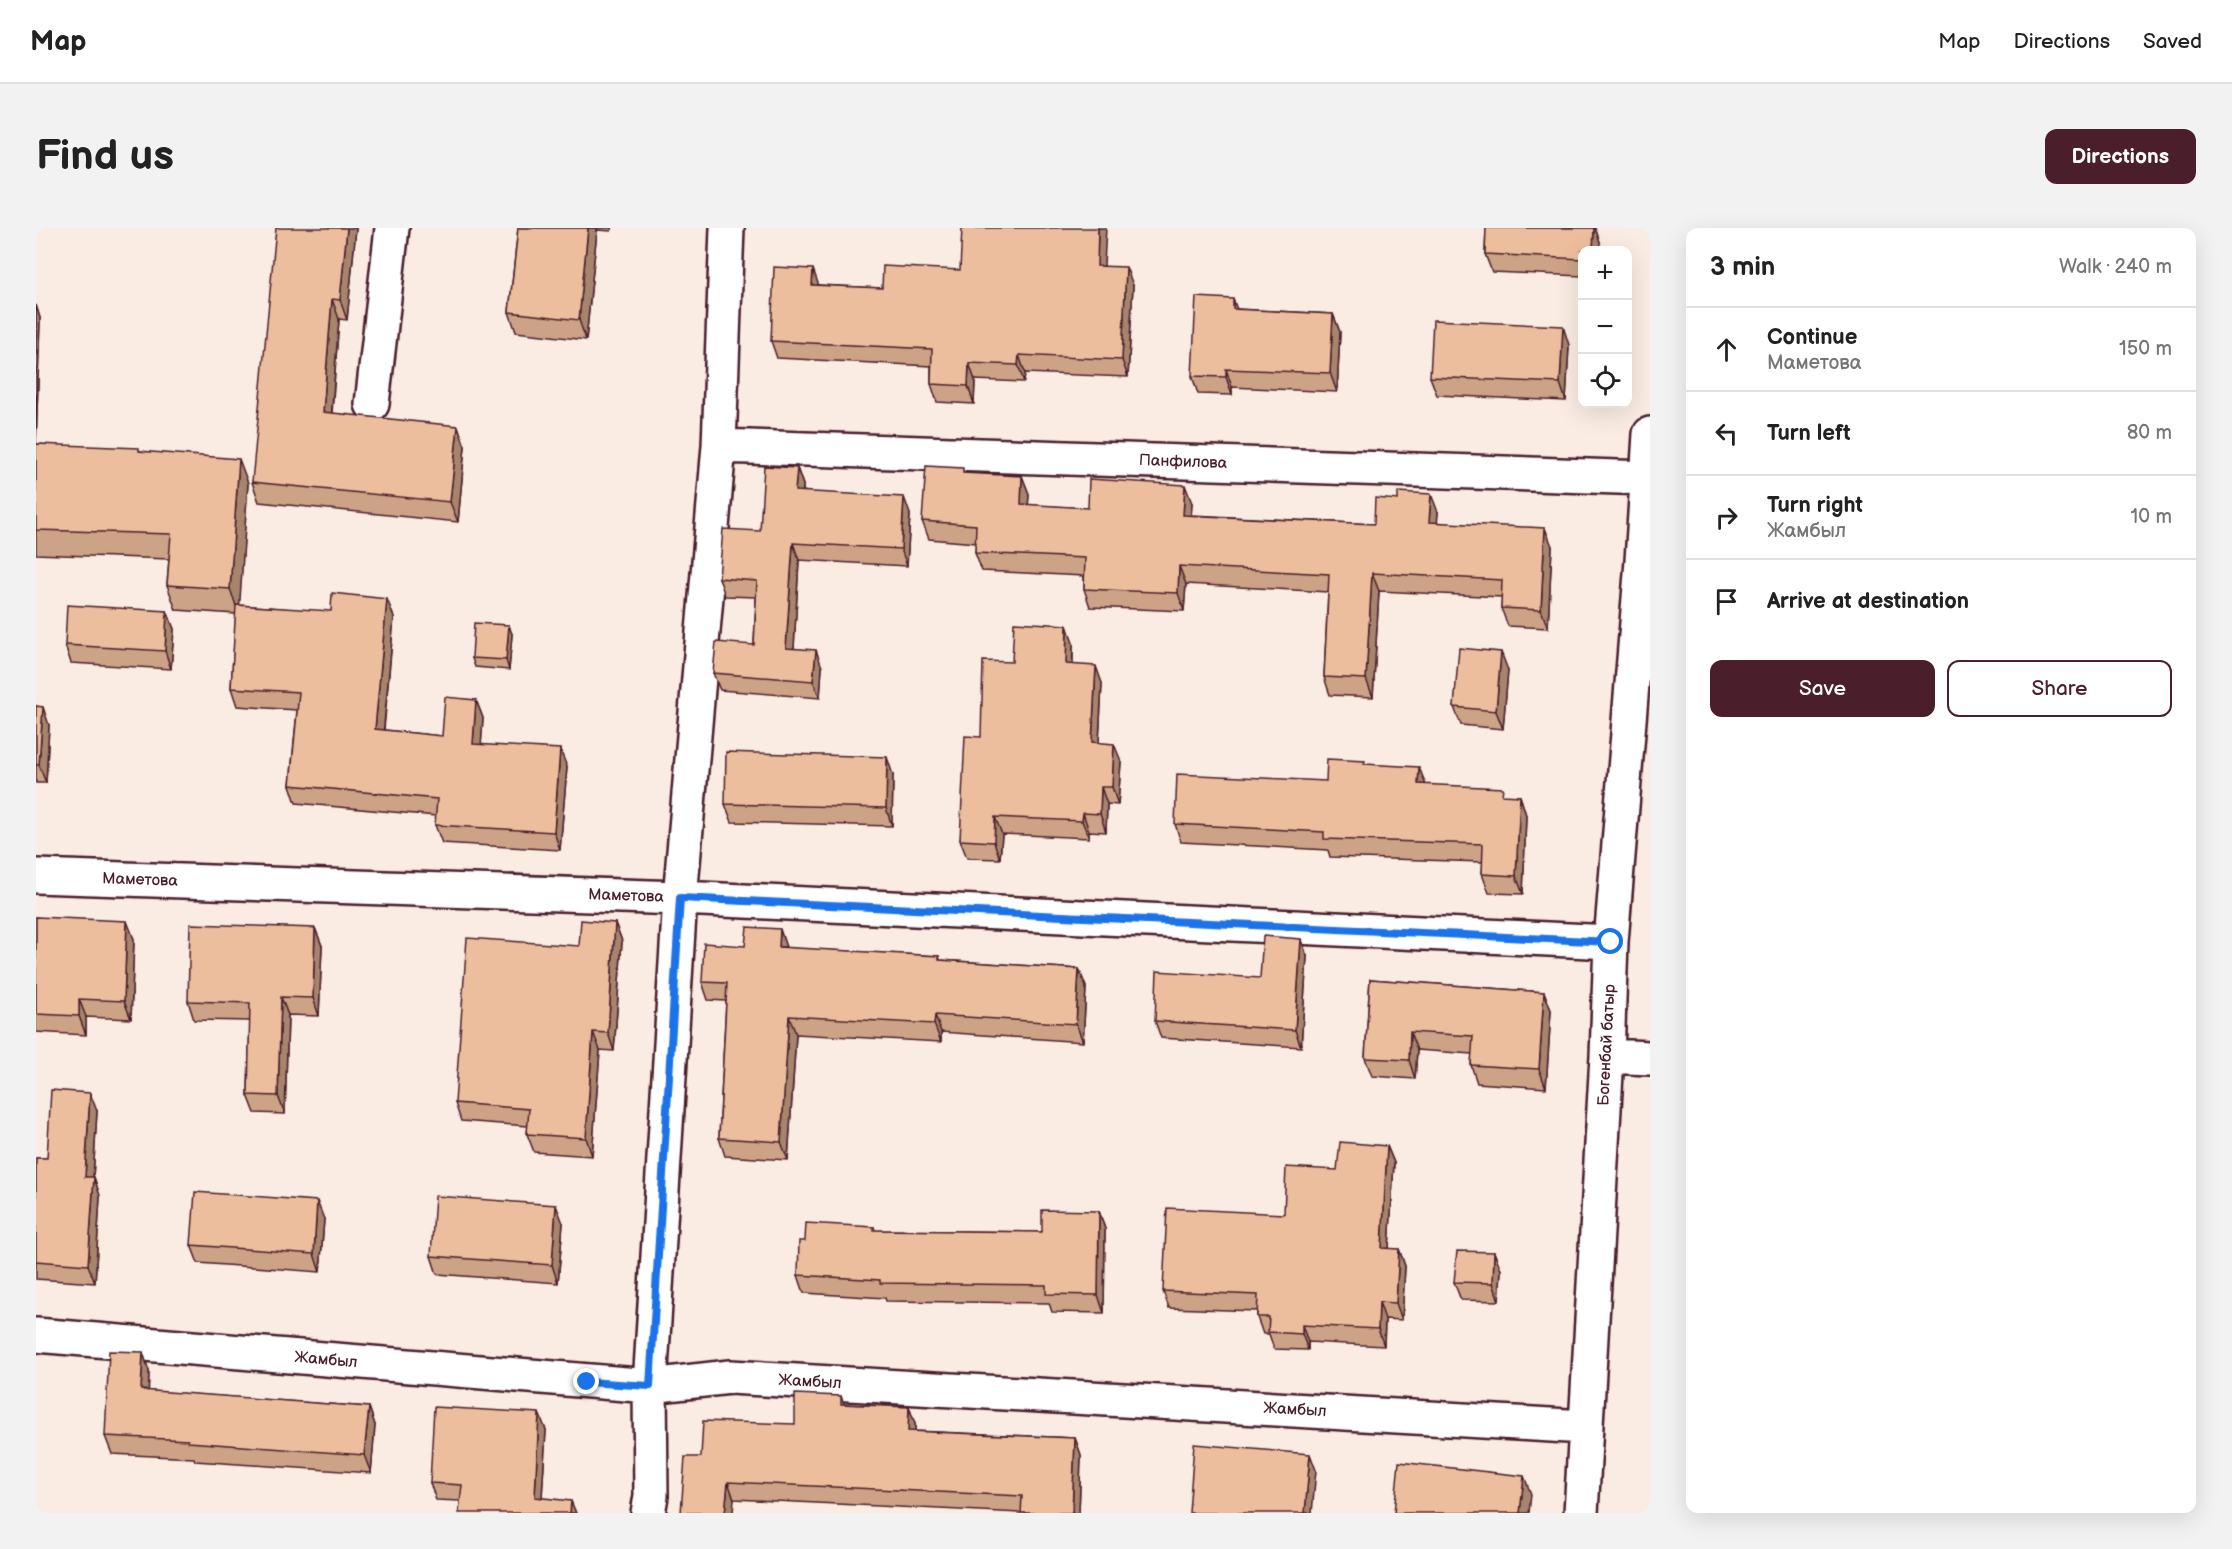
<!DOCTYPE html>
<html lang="en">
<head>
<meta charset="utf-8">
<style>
  body { margin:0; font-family:"Balsamiq Sans",sans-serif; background:#f2f2f2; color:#222 }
  .controls { position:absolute; right:18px; top:18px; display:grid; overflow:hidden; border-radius:12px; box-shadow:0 6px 24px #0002 }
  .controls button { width:54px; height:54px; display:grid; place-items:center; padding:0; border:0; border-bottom:2px solid #e0e0e0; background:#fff; color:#222; font:30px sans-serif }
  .stop { position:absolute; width:18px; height:18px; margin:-14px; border:4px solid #1a73e8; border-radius:50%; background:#fff }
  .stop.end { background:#1a73e8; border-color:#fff; box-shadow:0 2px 6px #0008 }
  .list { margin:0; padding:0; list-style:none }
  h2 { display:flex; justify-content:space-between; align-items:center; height:78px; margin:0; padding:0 24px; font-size:26px }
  h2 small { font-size:20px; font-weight:400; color:#767676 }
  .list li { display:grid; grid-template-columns:39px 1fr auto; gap:18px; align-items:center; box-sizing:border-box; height:84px; padding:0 24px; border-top:2px solid #e0e0e0 }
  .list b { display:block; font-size:22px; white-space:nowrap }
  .list p { margin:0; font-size:20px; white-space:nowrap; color:#767676 }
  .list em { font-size:20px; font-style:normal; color:#767676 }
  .actions { display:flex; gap:12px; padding:18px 24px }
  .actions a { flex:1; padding:14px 0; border:2px solid #4a1f2b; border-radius:12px; text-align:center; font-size:21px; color:#4a1f2b }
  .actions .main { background:#4a1f2b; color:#fff }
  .icon { flex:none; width:33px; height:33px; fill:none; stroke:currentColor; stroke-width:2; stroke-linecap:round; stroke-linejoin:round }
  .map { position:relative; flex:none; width:1614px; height:1285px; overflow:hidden; border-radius:12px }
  header { display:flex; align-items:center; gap:36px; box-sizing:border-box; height:84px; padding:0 30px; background:#fff; border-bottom:2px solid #e0e0e0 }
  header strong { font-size:28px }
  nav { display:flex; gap:33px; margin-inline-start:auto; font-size:21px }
  .intro { display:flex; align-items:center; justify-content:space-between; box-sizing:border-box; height:144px; padding:0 36px }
  h1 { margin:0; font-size:42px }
  .button { padding:15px 27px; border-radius:12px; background:#4a1f2b; color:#fff; font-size:21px; font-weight:700 }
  main { display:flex; gap:36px; padding:0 36px }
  aside { flex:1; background:#fff; border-radius:12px; box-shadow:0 6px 24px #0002 }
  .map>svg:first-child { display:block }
</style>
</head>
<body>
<header>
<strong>Map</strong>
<nav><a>Map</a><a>Directions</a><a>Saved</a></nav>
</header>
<div class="intro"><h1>Find us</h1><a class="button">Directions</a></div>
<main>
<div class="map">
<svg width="1614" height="1285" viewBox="0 0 1614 1285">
  <rect width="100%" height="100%" fill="#faece2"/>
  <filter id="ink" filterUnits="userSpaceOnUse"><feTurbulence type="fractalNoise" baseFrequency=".0167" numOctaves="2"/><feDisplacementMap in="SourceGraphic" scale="12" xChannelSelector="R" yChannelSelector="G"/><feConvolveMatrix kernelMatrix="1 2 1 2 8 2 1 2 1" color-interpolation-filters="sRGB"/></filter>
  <g filter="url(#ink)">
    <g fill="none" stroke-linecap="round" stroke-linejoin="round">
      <g stroke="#4a1f2b" stroke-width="38">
        <path id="minor" d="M 336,176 L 356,0
          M 683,218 L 1611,250
          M 0,648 L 644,670 L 1575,714
          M 1571,828 L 1614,830
          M 0,1107 L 614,1158 L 694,1149 L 1549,1199
          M 612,1285 L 615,1268 L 614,1158 L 644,670 L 683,218 L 691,0
          M 1545,1285 L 1571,828 L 1575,714 L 1606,333 L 1614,206"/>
      </g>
      <use href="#minor" stroke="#fff" stroke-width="33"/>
    </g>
    <path fill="#cca387" stroke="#4a1f2b" stroke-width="1.5" d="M 320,0 L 311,92 L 303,91 L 296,185 L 429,218 L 422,294 L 223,274 L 216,254 Z
      M 482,0 L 576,0 L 575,3 L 561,2 L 550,112 L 480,104 L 473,84 Z
      M 1450,0 L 1559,0 L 1564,14 L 1546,22 L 1546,48 L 1456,44 L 1449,26 Z
      M 1068,38 L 1097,57 L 1092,149 L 989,145 L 988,154 L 939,152 L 938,176 L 901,174 L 895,156 L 895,138 L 741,130 L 735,113 L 783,57 L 846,60 L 924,42 Z
      M 0,77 L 4,90 L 0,216 L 105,223 L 212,255 L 203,377 L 358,389 L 348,502 L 406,508 L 440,472 L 447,490 L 445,517 L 531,539 L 524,622 L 406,615 L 399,597 L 400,588 L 260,575 L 254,557 L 261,482 L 201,478 L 195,460 L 200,386 L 140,382 L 131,357 L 133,331 L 0,326 Z
      M 1201,81 L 1297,86 L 1304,104 L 1301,164 L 1196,159 L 1196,167 L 1162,166 L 1156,148 Z
      M 1533,117 L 1530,173 L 1401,167 L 1394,149 Z
      M 761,240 L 767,257 L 767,263 L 874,286 L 871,338 L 763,332 L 758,420 L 786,439 L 784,470 L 684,462 L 677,445 L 718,417 L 720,369 L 689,368 L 683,350 L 724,303 Z
      M 929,245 L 986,248 L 993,266 L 992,277 L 1052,280 L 1156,275 L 1155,287 L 1338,296 L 1402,284 L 1401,294 L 1516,318 L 1512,400 L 1472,398 L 1465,380 L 1466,369 L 1343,363 L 1337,469 L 1294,467 L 1288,449 L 1292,364 L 1150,356 L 1148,383 L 1054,379 L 1048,361 L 1048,348 L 946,343 L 939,325 L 940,315 L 893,311 L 886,293 Z
      M 131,383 L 138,401 L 135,441 L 35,435 L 29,417 Z
      M 476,406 L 473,442 L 439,439 L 436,430 Z
      M 1037,415 L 1037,437 L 1066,455 L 1063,515 L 1085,533 L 1082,577 L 1071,576 L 1070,604 L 1053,603 L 1053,610 L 966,606 L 964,631 L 931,630 L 924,612 L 976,434 Z
      M 1472,442 L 1467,501 L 1425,497 L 1418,479 Z
      M 0,478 L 13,497 L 10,555 L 0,555 Z
      M 1330,536 L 1390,557 L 1469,568 L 1484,568 L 1490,587 L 1487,666 L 1453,665 L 1446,646 L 1447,634 L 1294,629 L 1292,622 L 1145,614 L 1139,596 L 1290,553 Z
      M 857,547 L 856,598 L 696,594 L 689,576 Z
      M 0,689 L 98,711 L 95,791 L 50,789 L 50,807 L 0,804 Z
      M 579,695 L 586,713 L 578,823 L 564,822 L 556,928 L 498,924 L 491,906 L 492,898 L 425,893 L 419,875 L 543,718 Z
      M 279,700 L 286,718 L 283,788 L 252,787 L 249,886 L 219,885 L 212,867 L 214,793 L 158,792 L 152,773 Z
      M 709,718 L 903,728 L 904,732 L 1043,741 L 1050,759 L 1047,814 L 905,804 L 905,814 L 760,806 L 752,932 L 689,928 L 683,910 L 690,773 L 672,772 L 666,754 Z
      M 1271,728 L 1265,819 L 1125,810 L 1119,793 L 1224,750 Z
      M 1334,751 L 1508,764 L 1515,782 L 1510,860 L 1441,855 L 1435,837 L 1436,826 L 1381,822 L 1379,851 L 1336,848 L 1329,830 Z
      M 61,883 L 57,949 L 58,949 L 64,968 L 59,1055 L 0,1051 L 0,930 L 11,930 Z
      M 1351,918 L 1358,935 L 1353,1021 L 1363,1021 L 1369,1038 L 1366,1092 L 1349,1091 L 1348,1118 L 1272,1114 L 1272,1122 L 1238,1121 L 1233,1106 L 1227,1106 L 1221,1089 L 1221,1083 L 1133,1080 L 1127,1063 L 1248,986 L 1301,942 Z
      M 1063,983 L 1069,1001 L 1068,1085 L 1016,1084 L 1013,1075 L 850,1073 L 849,1070 L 768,1065 L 762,1047 L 769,1013 L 838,999 L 839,1002 L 1006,1004 Z
      M 288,991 L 284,1044 L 162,1035 L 155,1017 Z
      M 527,995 L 522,1055 L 401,1046 L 395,1028 Z
      M 1458,1024 L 1465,1042 L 1463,1073 L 1425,1072 L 1418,1054 Z
      M 113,1143 L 112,1163 L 333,1179 L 339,1197 L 335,1245 L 159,1233 L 158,1230 L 76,1226 L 69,1208 Z
      M 805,1168 L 808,1176 L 873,1179 L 879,1196 L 879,1203 L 1039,1210 L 1045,1227 L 1043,1285 L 985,1285 L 698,1271 L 665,1229 L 759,1196 Z
      M 510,1202 L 506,1270 L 425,1273 L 400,1272 L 394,1255 Z"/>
    <path fill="#a6856e" stroke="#4a1f2b" stroke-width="1.5" d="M 311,0 L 320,0 L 311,92 L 304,72 Z
      M 552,0 L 561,0 L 561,2 L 550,112 L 543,92 Z
      M 1062,0 L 1070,0 L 1067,55 L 1061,38 Z
      M 1558,0 L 1559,0 L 1564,14 L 1564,22 L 1557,22 Z
      M 1090,39 L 1097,57 L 1092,149 L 1086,132 Z
      M 777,41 L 783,58 L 776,57 Z
      M 296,71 L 303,91 L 294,204 L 287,184 Z
      M 1197,71 L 1204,89 L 1197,81 Z
      M 0,77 L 4,90 L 0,219 Z
      M 1297,86 L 1304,104 L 1301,164 L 1294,145 Z
      M 1527,98 L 1533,117 L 1530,173 L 1524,155 Z
      M 983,127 L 989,145 L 988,154 L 982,137 Z
      M 933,135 L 939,152 L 938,176 L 932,158 Z
      M 1190,141 L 1196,159 L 1196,167 L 1190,149 Z
      M 422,198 L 429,218 L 422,294 L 414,274 Z
      M 203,231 L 212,255 L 203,386 L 194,361 Z
      M 761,240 L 767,257 L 766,280 L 759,263 Z
      M 986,248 L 993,266 L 991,295 L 985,276 Z
      M 1149,257 L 1156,275 L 1154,305 L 1147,287 Z
      M 1395,266 L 1402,284 L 1400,312 L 1393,294 Z
      M 868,269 L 874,286 L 871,338 L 865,321 Z
      M 1509,300 L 1516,318 L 1512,400 L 1505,382 Z
      M 757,315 L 763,332 L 757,437 L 750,420 Z
      M 1143,338 L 1150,356 L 1148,383 L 1142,365 Z
      M 1336,345 L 1343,363 L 1337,469 L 1330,451 Z
      M 351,371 L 358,389 L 346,519 L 339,501 Z
      M 131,383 L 138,401 L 135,441 L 129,423 Z
      M 473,397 L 476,406 L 473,442 L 470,432 Z
      M 1031,397 L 1037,415 L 1036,454 L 1030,436 Z
      M 780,422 L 786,439 L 784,470 L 777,453 Z
      M 1465,424 L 1472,442 L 1467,501 L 1460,483 Z
      M 1060,438 L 1066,455 L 1062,532 L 1056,514 Z
      M 440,472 L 447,490 L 444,534 L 437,516 Z
      M 7,479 L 13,497 L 10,555 L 3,537 Z
      M 1078,516 L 1085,533 L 1082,577 L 1076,559 Z
      M 524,521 L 531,539 L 524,622 L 518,604 Z
      M 851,529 L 857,547 L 856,598 L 850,580 Z
      M 1383,539 L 1390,557 L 1382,556 Z
      M 1065,559 L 1071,576 L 1070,604 L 1064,586 Z
      M 1484,568 L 1490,587 L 1487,666 L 1480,648 Z
      M 1047,585 L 1053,603 L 1053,610 L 1046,593 Z
      M 959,589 L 966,606 L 964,631 L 958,614 Z
      M 91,693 L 98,711 L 95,791 L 88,773 Z
      M 579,695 L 586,713 L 578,823 L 572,805 Z
      M 279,700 L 286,718 L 283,788 L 277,770 Z
      M 744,701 L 750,719 L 743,719 Z
      M 1265,711 L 1271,728 L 1265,819 L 1259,802 Z
      M 1043,741 L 1050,759 L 1047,814 L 1040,796 Z
      M 1508,764 L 1515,782 L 1510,860 L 1503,841 Z
      M 245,769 L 252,787 L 249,886 L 242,868 Z
      M 43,771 L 50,789 L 50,807 L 43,788 Z
      M 899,787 L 905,804 L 905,814 L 898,796 Z
      M 753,788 L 760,806 L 752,932 L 745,914 Z
      M 557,804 L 564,822 L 556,928 L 550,910 Z
      M 1374,804 L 1381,822 L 1379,851 L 1373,832 Z
      M 54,865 L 61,883 L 56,967 L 49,949 Z
      M 1351,918 L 1358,935 L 1352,1037 L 1346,1020 Z
      M 58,949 L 64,968 L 59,1055 L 52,1037 Z
      M 281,973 L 288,991 L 284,1044 L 278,1026 Z
      M 520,977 L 527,995 L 522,1055 L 516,1037 Z
      M 1063,983 L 1069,1001 L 1068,1085 L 1062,1067 Z
      M 1363,1021 L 1369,1038 L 1366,1092 L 1360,1075 Z
      M 1458,1024 L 1465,1042 L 1463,1073 L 1457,1055 Z
      M 1343,1074 L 1349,1091 L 1348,1118 L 1342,1101 Z
      M 1266,1097 L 1272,1114 L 1272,1122 L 1266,1106 Z
      M 107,1124 L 113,1143 L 112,1181 L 105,1162 Z
      M 333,1179 L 339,1197 L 335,1245 L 328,1227 Z
      M 873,1179 L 879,1196 L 878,1220 L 872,1203 Z
      M 503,1185 L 510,1202 L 505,1285 L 499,1269 Z
      M 1039,1210 L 1045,1227 L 1043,1285 L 1036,1285 Z
      M 1274,1226 L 1280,1242 L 1276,1285 L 1269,1285 Z
      M 1488,1248 L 1495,1266 L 1493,1285 L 1484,1285 Z
      M 692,1254 L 698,1271 L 697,1285 L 689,1285 Z
      M 535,1273 L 540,1285 L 534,1285 Z"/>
    <path fill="#edbe9d" stroke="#4a1f2b" stroke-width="1.5" d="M 240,0 L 311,0 L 304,72 L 296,71 L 287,184 L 422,198 L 414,274 L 216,254 Z
      M 482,0 L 552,0 L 543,92 L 473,84 Z
      M 926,0 L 1062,0 L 1061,38 L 1090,39 L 1086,132 L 983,127 L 982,137 L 933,135 L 932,158 L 895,156 L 896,121 L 735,113 L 738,39 L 777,41 L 776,57 L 846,60 L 847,38 L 924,42 Z
      M 1450,0 L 1558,0 L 1557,22 L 1546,22 L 1546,31 L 1449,26 Z
      M 1160,69 L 1197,71 L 1197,81 L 1297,86 L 1294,145 L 1190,141 L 1190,149 L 1156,148 Z
      M 1397,92 L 1527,98 L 1524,155 L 1394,149 Z
      M 0,216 L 103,220 L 103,223 L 203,231 L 194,361 L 131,357 L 135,306 L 0,302 Z
      M 728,238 L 761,240 L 759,263 L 868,269 L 865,321 L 757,315 L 750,420 L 780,422 L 777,453 L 677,445 L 680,414 L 718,417 L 721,353 L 683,350 L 687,301 L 724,303 Z
      M 890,238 L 927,240 L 927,245 L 986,248 L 985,276 L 1052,280 L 1053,251 L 1149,257 L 1147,287 L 1338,296 L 1339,270 L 1362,272 L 1362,264 L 1395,266 L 1393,294 L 1509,300 L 1505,382 L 1465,380 L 1466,352 L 1336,345 L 1330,451 L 1288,449 L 1293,346 L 1143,338 L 1142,365 L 1048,361 L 1049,330 L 939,325 L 940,297 L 886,293 Z
      M 296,365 L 351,371 L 339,501 L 406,508 L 409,469 L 440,472 L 437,516 L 524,521 L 518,604 L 399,597 L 401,571 L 254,557 L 263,464 L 195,460 L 200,377 L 295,383 Z
      M 31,377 L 131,383 L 129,423 L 29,417 Z
      M 978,394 L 1031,397 L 1030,436 L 1060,438 L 1056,514 L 1078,516 L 1076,559 L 1065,559 L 1064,586 L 1047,585 L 1046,593 L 959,589 L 958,614 L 924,612 L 929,508 L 945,509 L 947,433 L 976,434 Z
      M 438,395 L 473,397 L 470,432 L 436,430 Z
      M 1423,420 L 1465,424 L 1460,483 L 1418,479 Z
      M 0,478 L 7,479 L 3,537 L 0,537 Z
      M 690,524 L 851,529 L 850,580 L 689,576 Z
      M 1291,531 L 1329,533 L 1328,536 L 1383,539 L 1382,556 L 1467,560 L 1466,567 L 1484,568 L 1480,648 L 1446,646 L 1447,616 L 1288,611 L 1288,604 L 1139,596 L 1141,546 L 1290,553 Z
      M 0,689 L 91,693 L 88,773 L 43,771 L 43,788 L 0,786 Z
      M 545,692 L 579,695 L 572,805 L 557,804 L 550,910 L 491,906 L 493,881 L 419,875 L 431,710 L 543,718 Z
      M 154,696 L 279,700 L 277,770 L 245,769 L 242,868 L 212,867 L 214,775 L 152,773 Z
      M 711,699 L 744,701 L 743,719 L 903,728 L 903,732 L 1043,741 L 1040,796 L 899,787 L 898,796 L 753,788 L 745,914 L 683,910 L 691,755 L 666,754 L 668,715 L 709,718 Z
      M 1227,708 L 1265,711 L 1259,802 L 1119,793 L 1121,743 L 1224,750 Z
      M 1334,751 L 1508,764 L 1503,841 L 1435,837 L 1437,808 L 1374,804 L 1373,832 L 1329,830 Z
      M 15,862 L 54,865 L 49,949 L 58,949 L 52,1037 L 0,1033 L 0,930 L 11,930 Z
      M 1304,914 L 1351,918 L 1346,1020 L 1363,1021 L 1360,1075 L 1343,1074 L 1342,1101 L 1266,1097 L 1266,1106 L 1232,1104 L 1233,1089 L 1221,1089 L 1222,1067 L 1127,1063 L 1131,980 L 1248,986 L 1250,939 L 1301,942 Z
      M 159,964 L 281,973 L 278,1026 L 155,1017 Z
      M 399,968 L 520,977 L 516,1037 L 395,1028 Z
      M 1006,982 L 1063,983 L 1062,1067 L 1010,1066 L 1010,1057 L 844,1055 L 844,1052 L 762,1047 L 763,1013 L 769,1013 L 770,995 L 838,999 L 838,1002 L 1006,1004 Z
      M 1421,1023 L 1458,1024 L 1457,1055 L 1418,1054 Z
      M 73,1123 L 107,1124 L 105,1162 L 333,1179 L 328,1227 L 152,1214 L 152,1212 L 69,1208 Z
      M 759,1166 L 805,1168 L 805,1176 L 873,1179 L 872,1203 L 1039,1210 L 1036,1285 L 985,1285 L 986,1268 L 692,1254 L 689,1285 L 645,1285 L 649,1229 L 665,1229 L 667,1193 L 759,1196 Z
      M 398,1179 L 503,1185 L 499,1269 L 535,1273 L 534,1285 L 423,1285 L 426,1257 L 394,1255 Z
      M 1158,1216 L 1274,1226 L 1269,1285 L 1153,1285 Z
      M 1363,1234 L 1488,1248 L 1484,1285 L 1358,1285 Z"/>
  </g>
  <g fill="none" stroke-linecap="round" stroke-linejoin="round" filter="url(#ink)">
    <path stroke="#1a73e8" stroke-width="8" d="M 551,1154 L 614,1158 L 644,670 L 1575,714"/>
  </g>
  <g text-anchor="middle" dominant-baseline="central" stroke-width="4.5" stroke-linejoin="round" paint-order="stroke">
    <g font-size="16" fill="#4a1f2b" stroke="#fff">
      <text transform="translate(1147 234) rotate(2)">Панфилова</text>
      <text transform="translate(104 652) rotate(2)">Маметова</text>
      <text transform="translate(590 668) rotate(2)">Маметова</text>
      <text transform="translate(1571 817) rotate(-87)">Богенбай батыр</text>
      <text transform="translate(290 1132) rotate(5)">Жамбыл</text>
      <text transform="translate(774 1154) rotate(3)">Жамбыл</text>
      <text transform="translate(1259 1182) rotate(3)">Жамбыл</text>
    </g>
  </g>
</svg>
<div class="controls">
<button>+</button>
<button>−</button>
<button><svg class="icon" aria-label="locate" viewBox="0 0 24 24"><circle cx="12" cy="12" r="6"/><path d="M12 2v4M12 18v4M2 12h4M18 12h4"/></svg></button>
</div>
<div class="stop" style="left:1575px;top:714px"></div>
<div class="stop end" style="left:551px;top:1154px"></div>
</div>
<aside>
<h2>3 min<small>Walk · 240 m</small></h2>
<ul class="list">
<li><svg class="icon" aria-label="ahead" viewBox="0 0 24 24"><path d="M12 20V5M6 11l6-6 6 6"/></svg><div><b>Continue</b><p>Маметова</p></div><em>150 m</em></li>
<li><svg class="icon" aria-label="left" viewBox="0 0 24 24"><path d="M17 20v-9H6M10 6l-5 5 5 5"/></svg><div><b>Turn left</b></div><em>80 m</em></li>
<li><svg class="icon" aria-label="right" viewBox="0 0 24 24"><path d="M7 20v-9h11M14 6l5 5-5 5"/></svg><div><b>Turn right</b><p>Жамбыл</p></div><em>10 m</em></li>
<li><svg class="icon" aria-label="arrive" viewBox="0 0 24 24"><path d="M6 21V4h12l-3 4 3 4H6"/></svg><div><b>Arrive at destination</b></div></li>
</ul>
<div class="actions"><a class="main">Save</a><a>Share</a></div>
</aside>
</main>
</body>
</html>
